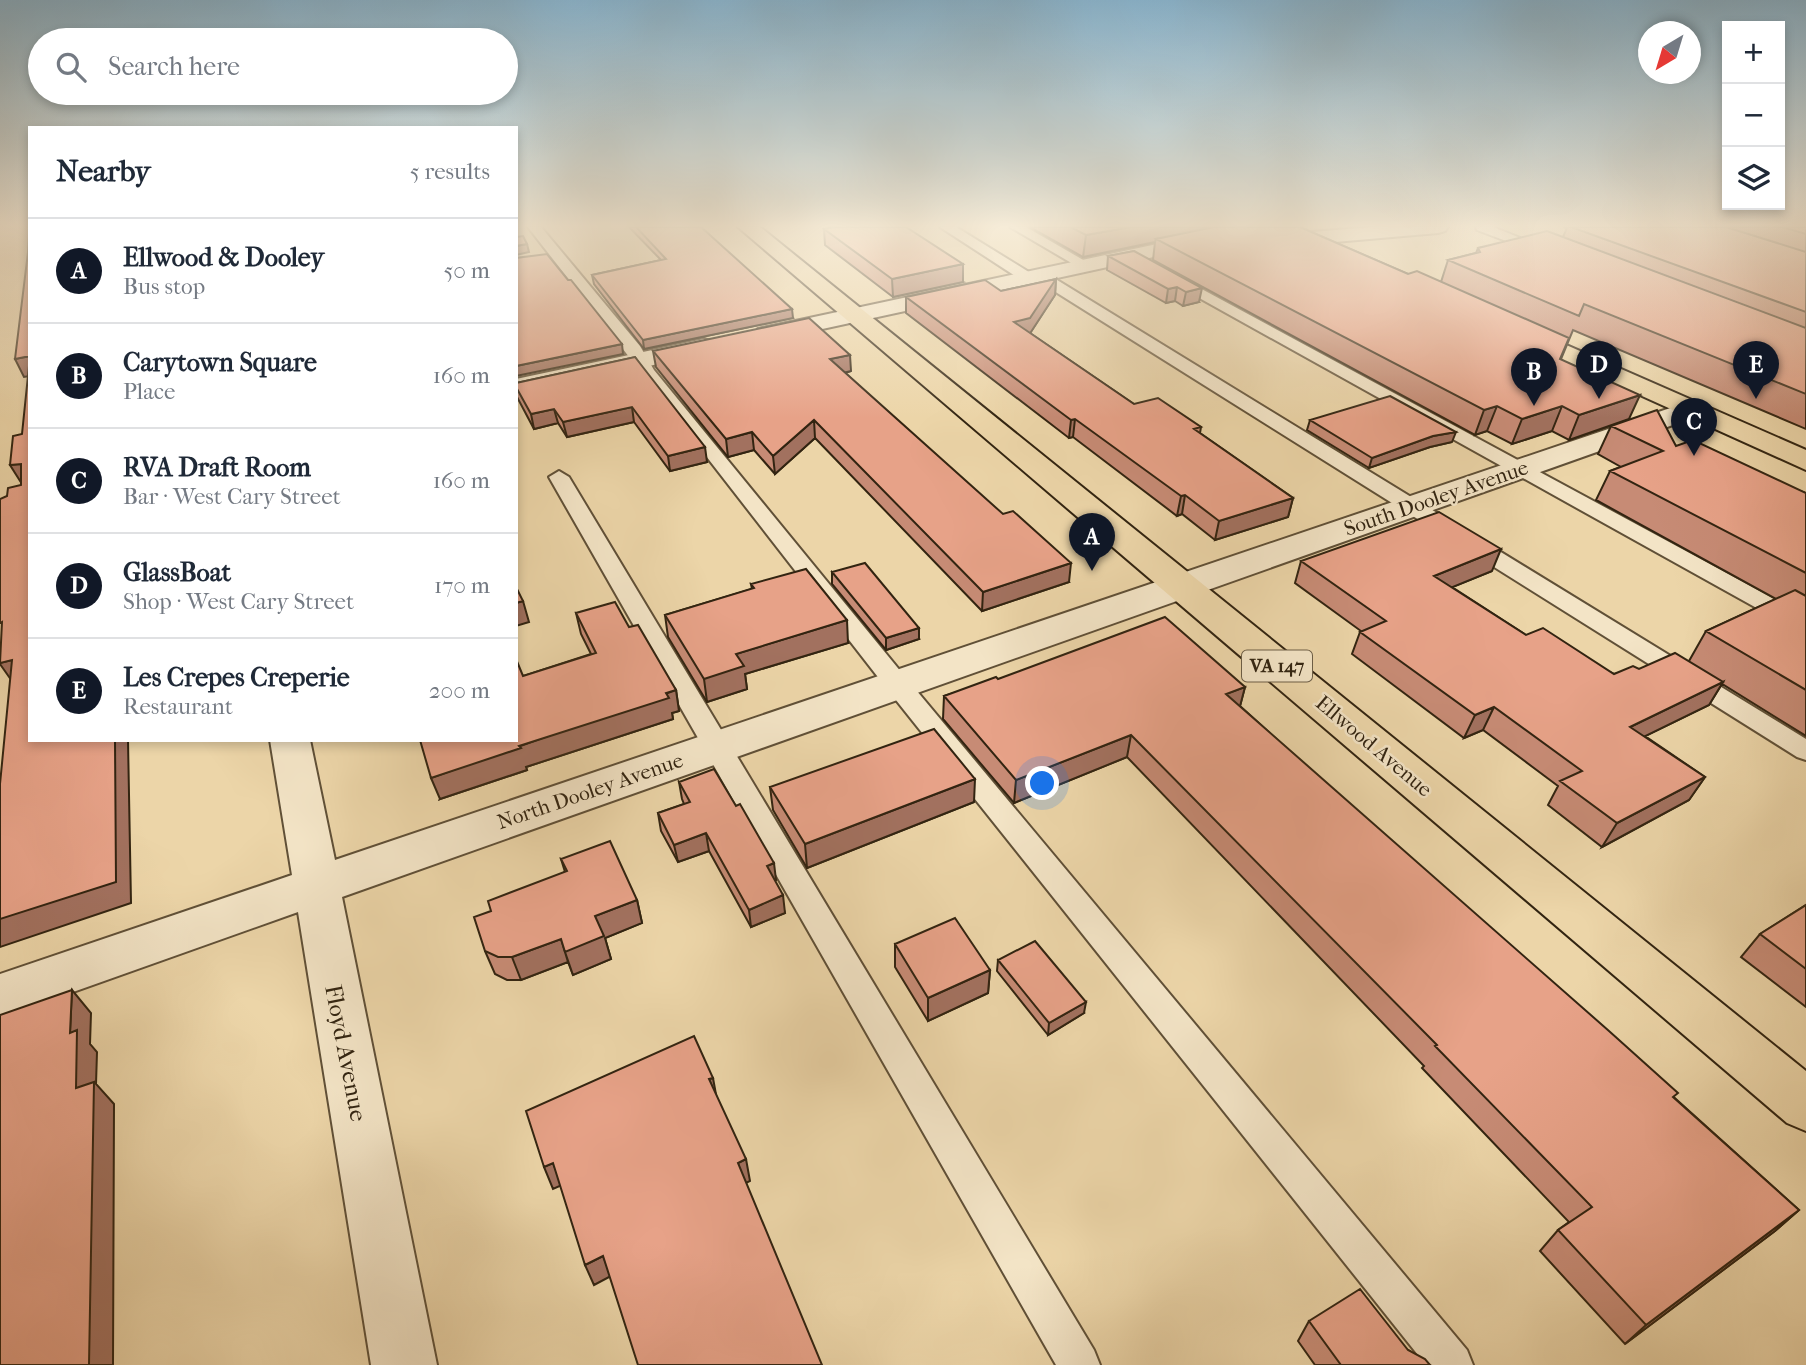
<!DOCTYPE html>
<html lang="en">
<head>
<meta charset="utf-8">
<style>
  body { margin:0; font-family:"IM FELL French Canon",serif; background:#f2f2f3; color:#1f2937 }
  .controls { position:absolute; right:21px; top:21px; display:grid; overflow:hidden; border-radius:0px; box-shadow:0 4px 10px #0003 }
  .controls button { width:63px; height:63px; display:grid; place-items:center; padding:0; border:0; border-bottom:2px solid #e0e1e3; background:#fff; color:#1f2937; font:35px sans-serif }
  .compass { position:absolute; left:1638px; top:21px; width:63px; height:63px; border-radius:50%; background:#fff; box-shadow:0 4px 10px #0003; rotate:218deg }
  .you { position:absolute; left:1043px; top:784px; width:24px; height:24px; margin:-18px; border:5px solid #fff; border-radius:50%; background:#1a73e8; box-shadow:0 0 0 10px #1a73e833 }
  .badge { display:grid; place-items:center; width:46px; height:46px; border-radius:50%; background:#111827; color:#fff; font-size:23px; font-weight:700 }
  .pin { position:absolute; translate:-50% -58px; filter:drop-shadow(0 2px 4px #0008) }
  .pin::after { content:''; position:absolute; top:37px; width:24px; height:21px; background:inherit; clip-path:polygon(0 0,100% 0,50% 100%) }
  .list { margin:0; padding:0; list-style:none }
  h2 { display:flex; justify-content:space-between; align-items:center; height:91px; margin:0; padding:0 28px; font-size:30px }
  h2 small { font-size:23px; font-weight:400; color:#747a83 }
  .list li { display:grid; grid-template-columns:46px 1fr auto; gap:21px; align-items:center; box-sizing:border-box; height:105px; padding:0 28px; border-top:2px solid #e0e1e3 }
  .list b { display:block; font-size:26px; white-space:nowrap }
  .list p { margin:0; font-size:23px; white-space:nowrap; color:#747a83 }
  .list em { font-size:23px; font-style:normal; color:#747a83 }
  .icon { flex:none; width:38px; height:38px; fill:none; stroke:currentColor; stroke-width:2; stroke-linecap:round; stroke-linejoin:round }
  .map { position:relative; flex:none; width:1806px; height:1365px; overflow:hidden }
  .search { position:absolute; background:#fff; box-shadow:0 4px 10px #0003; left:28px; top:28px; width:490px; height:77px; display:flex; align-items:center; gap:18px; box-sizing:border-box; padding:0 24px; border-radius:38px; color:#747a83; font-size:26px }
  .panel { position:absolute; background:#fff; box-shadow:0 4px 10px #0003; left:28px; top:126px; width:490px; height:616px; border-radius:0px }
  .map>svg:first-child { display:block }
</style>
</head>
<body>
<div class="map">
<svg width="1806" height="1365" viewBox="0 0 1806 1365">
  <rect width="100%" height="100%" fill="#ecd5a8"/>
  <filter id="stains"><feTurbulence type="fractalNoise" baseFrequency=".00286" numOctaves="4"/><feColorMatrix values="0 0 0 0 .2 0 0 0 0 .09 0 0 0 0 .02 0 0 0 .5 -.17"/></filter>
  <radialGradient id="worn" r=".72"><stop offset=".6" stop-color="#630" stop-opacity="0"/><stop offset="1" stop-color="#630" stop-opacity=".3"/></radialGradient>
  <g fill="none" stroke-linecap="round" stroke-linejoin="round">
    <g stroke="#605037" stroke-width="4">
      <path id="lane" d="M 528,227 L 541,227 L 640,346 L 654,370 L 906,678 L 1467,1350 L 1473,1365 L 1426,1365 L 888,690 Z
        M 940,227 L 956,227 L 1032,274 L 1039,271 L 1044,272 L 1806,739 L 1806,760 L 1797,757 L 1035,279 L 1028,282 L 1023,281 Z
        M 1010,227 L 1026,227 L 1092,265 L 1085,269 L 1080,268 Z
        M 1476,227 L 1493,227 L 1550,250 L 1548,253 L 1538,253 L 1477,230 Z
        M 1172,273 L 1806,616 L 1806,633 L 1798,631 L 1167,280 L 1165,277 Z
        M 559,471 L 569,477 L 1094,1350 L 1100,1365 L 1056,1365 L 549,477 Z"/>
    </g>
    <g stroke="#605037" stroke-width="4">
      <path id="street" d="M 1237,227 L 1274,227 L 1271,231 L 1264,233 L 767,341 L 758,339 L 755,334 L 758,329 L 767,327 Z
        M 1371,227 L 1448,227 L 1445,231 L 1438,233 L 1312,244 L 1305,242 L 1301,238 L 1305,234 L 1312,232 Z
        M 704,339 L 713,342 L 717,347 L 713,352 L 516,395 L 516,379 Z
        M 1691,401 L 1701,403 L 1705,409 L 1701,415 L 342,897 L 437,1365 L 371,1365 L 298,912 L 0,1018 L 0,974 L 292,875 L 270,740 L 310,740 L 335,860 Z"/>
    </g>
    <g stroke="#322411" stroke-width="4">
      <path id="primary" d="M 738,227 L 760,227 L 1806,1071 L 1806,1131 L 1787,1123 Z
        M 1516,323 L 1806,450 L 1806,470 L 1507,335 L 1504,330 L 1507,325 Z"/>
    </g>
    <use href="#lane" fill="#f3e4c6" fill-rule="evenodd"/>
    <use href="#street" fill="#f3e4c6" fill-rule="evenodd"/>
    <use href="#primary" fill="#ecd5a8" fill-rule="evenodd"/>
  </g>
  <path fill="#c78b75" stroke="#322411" stroke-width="2" d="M 629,227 L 701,227 L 793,318 L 644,349 L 594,284 L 592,275 L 661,260 Z
    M 1030,227 L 1300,227 L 1408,274 L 1441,282 L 1448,260 L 1476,253 L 1478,248 L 1563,237 L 1567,228 L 1563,227 L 1806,227 L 1806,429 L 1573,330 L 1561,359 L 1629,419 L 1569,440 L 1552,431 L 1512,444 L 1487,431 L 1475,435 L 1153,260 L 1155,242 L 1083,257 Z
    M 824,229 L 963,282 L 893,297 L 825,245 Z
    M 1134,251 L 1199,302 L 1183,306 L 1175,301 L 1166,303 L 1107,270 L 1108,256 Z
    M 1056,279 L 1055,295 L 1030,333 L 1134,404 L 1201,427 L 1200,433 L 1293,498 L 1288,517 L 1215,540 L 1182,514 L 1177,516 L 1073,437 L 1069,438 L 906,313 L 906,297 L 1001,291 Z
    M 653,351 L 851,371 L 845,373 L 1069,582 L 982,611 L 815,438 L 775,474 L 754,450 L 728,457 L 656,367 Z
    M 635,357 L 707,462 L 670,471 L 634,422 L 567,437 L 558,423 L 534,429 L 517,397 L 516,383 Z
    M 1310,420 L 1452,442 L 1430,447 L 1369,468 L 1307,430 Z
    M 1611,426 L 1676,446 L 1806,493 L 1806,736 L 1722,684 L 1709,705 L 1645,736 L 1705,777 L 1689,800 L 1602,847 L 1548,805 L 1558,786 L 1483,730 L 1464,738 L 1352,654 L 1360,632 L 1361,631 L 1295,583 L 1301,561 L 1492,571 L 1452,587 L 1526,635 L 1614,674 L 1689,661 L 1706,631 L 1776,599 L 1596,500 L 1610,471 L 1621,467 L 1598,454 Z
    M 832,572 L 919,639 L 886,650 L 832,584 Z
    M 751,584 L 848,643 L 745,674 L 747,689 L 707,702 L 668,637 L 665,615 L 752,589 Z
    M 576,613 L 629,627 L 676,690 L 679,711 L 672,713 L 673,719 L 526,767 L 527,770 L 440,799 L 523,676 L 591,654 L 581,634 Z
    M 998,679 L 1245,687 L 1240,706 L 1799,1210 L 1775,1231 L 1625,1344 L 1540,1251 L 1558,1230 L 1569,1222 L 1422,1068 L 1424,1066 L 1127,757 L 1014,803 L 943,719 L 944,696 Z
    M 679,782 L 776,880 L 775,881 L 785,913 L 751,927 L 709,851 L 678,862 L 661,831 L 658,813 L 684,804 L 682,799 Z
    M 770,787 L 974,802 L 807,868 L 773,810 Z
    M 561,859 L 637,900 L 642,923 L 605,938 L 611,959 L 573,975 L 568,962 L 521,980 L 507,980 L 495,974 L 485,951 L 491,911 L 565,872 Z
    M 1806,905 L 1806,1007 L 1741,957 L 1760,934 Z
    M 895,944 L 990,970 L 988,993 L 928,1021 L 895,967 Z
    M 998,960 L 1084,1013 L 1048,1035 L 997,971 Z
    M 1309,1321 L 1408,1350 L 1430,1365 L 1315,1365 L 1298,1341 Z"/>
  <path fill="#a2715f" stroke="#322411" stroke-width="2" d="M 1131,227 L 1235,227 L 1156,239 L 1155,242 L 1083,257 L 1086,235 Z
    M 527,244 L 529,252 L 516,255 L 516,246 Z
    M 963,264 L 963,282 L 893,297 L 892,279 Z
    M 1056,279 L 1055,295 L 1029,335 L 1014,322 Z
    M 1177,287 L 1175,301 L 1166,303 L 1168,289 Z
    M 1202,288 L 1199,302 L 1183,306 L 1186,292 Z
    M 792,309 L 793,318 L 644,349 L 643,340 Z
    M 622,344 L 623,354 L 516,376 L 516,366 Z
    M 850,355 L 851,371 L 831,376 L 830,359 Z
    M 30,356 L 30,376 L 24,377 L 15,359 Z
    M 1640,395 L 1629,419 L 1569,440 L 1579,415 Z
    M 1497,406 L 1487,431 L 1475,435 L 1484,410 Z
    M 1562,406 L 1552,431 L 1512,444 L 1522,419 Z
    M 632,407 L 634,422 L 567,437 L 563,422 Z
    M 554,409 L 558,423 L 534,429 L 531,414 Z
    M 1075,419 L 1073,437 L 1069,438 L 1071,420 Z
    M 814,420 L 815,438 L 775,474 L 773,456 Z
    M 752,432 L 754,450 L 728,457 L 726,439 Z
    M 1456,432 L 1452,442 L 1430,447 L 1369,468 L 1372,458 L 1433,436 Z
    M 705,447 L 707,462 L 670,471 L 668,456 Z
    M 21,464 L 22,484 L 10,465 Z
    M 1185,495 L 1182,514 L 1177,516 L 1181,496 Z
    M 1293,498 L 1288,517 L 1215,540 L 1219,521 Z
    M 1501,549 L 1492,571 L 1426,598 L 1434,576 Z
    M 1071,563 L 1069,582 L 982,611 L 983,592 Z
    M 523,601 L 529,622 L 516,626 L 516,603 Z
    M 847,620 L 848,643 L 745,674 L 747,689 L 707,702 L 704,679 L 736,654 Z
    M 919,628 L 919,639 L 886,650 L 886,638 Z
    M 12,660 L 14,684 L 0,664 L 0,663 Z
    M 1723,682 L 1709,705 L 1617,750 L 1630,727 Z
    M 1245,687 L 1239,710 L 1226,694 Z
    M 676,690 L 679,711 L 672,713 L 673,719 L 526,767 L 527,770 L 440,799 L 431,778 Z
    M 1494,707 L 1483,730 L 1464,738 L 1475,715 Z
    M 1131,735 L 1127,757 L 1014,803 L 1016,780 Z
    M 115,740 L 128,740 L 131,903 L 0,947 L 0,919 Z
    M 1705,777 L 1689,800 L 1602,847 L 1617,823 Z
    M 975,779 L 974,802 L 807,868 L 805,844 Z
    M 706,833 L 709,851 L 678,862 L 674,845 Z
    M 774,863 L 776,880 L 769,883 L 767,866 Z
    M 783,895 L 785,913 L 751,927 L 749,910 Z
    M 637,900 L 642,923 L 605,938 L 611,959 L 573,975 L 565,952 L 595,916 Z
    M 561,939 L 568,962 L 521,980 L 512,957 Z
    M 990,970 L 988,993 L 928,1021 L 928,998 Z
    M 72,990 L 91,1013 L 90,1044 L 97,1052 L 96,1084 L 114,1104 L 113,1365 L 89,1365 L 76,1088 L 70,1033 Z
    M 1086,1002 L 1084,1013 L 1048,1035 L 1049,1023 Z
    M 713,1078 L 717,1100 L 709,1079 Z
    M 746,1159 L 750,1181 L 742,1185 L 738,1163 Z
    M 553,1163 L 562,1185 L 553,1189 L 544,1167 Z
    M 1799,1210 L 1775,1231 L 1625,1344 L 1646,1325 Z
    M 603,1256 L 611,1276 L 594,1285 L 585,1265 Z"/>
  <path fill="#e7a288" stroke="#322411" stroke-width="2" d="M 29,227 L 30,227 L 30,740 L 115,740 L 116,882 L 0,919 L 0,784 L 12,660 L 0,663 L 2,622 L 0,623 L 0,499 L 7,496 L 8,488 L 21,485 L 21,464 L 10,465 L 13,436 L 22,434 L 30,356 L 15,359 L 28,252 Z
    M 636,227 L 701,227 L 792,309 L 643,340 L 592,275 L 666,259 Z
    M 834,227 L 906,227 L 963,264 L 892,279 L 824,229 Z
    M 1070,227 L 1131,227 L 1086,235 Z
    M 1214,227 L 1300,227 L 1408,274 L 1417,271 L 1569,338 L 1560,359 L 1640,395 L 1579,415 L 1562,406 L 1522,419 L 1497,406 L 1484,410 L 1156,239 Z
    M 1571,227 L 1726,227 L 1806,252 L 1806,312 Z
    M 1782,227 L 1806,227 L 1806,234 Z
    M 1547,231 L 1806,328 L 1806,394 L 1584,304 L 1579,316 L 1448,260 L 1480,252 L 1478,248 Z
    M 523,236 L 527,244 L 516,246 L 516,237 Z
    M 1134,251 L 1202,288 L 1186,292 L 1177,287 L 1168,289 L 1108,256 Z
    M 547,254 L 568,280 L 571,280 L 622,344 L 516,366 L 516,258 Z
    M 1056,279 L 1030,318 L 1014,322 L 1134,404 L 1158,398 L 1201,427 L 1194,429 L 1293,498 L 1219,521 L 1185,495 L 1181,496 L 1075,419 L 1071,420 L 906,297 L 985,280 L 1001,291 Z
    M 809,318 L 850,355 L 830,359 L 1003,514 L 1013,511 L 1071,563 L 983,592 L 814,420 L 773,456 L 752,432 L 726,439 L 653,351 Z
    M 635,357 L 705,447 L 668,456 L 632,407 L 563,422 L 554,409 L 531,414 L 516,387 L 516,383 Z
    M 1390,396 L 1456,432 L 1433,436 L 1372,458 L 1310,420 Z
    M 1657,410 L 1676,446 L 1693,440 L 1806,493 L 1806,573 L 1610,471 L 1663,451 L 1611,426 Z
    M 1439,512 L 1501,549 L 1434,576 L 1526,635 L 1543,628 L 1614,674 L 1633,666 L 1639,669 L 1675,653 L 1723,682 L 1630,727 L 1705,777 L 1617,823 L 1560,781 L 1582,771 L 1494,707 L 1475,715 L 1360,632 L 1386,621 L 1301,561 Z
    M 865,563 L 919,628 L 886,638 L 832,572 Z
    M 806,569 L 847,620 L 736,654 L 744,666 L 704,679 L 665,615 L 754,588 L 751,584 Z
    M 516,587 L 523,601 L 516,603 Z
    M 1795,590 L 1806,596 L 1806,690 L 1706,631 Z
    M 615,602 L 629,627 L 638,625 L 676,690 L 666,693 L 669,698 L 519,746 L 521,748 L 431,778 L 420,740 L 516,740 L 516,659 L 523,676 L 596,653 L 576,613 Z
    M 1165,617 L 1245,687 L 1226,694 L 1609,1031 L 1678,1093 L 1673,1097 L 1799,1210 L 1646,1325 L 1558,1230 L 1592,1207 L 1435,1046 L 1437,1045 L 1131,735 L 1016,780 L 944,696 L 996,677 L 998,679 Z
    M 934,729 L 975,779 L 805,844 L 770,787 Z
    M 714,769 L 736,806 L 740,804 L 774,863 L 767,866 L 783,895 L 749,910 L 706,833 L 674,845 L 658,813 L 690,802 L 679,782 Z
    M 610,841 L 637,900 L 595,916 L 604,936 L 565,952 L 561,939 L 512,957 L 498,957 L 485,951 L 474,917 L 491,911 L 488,901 L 567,871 L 561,859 Z
    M 1806,905 L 1806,969 L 1760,934 Z
    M 955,918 L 990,970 L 928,998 L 895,944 Z
    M 1035,941 L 1086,1002 L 1049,1023 L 998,960 Z
    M 72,990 L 70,1033 L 77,1030 L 76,1088 L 94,1082 L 89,1365 L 0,1365 L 0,1015 Z
    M 694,1036 L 713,1078 L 709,1079 L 746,1159 L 738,1163 L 822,1365 L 638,1365 L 603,1256 L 585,1265 L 553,1163 L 544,1167 L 526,1111 Z
    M 1360,1289 L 1408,1350 L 1425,1359 L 1430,1365 L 1341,1365 L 1309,1321 Z"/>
  <linearGradient id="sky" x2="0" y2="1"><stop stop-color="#89b6d1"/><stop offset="0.54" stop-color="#f6ecd8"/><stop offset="1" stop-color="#f6ecd8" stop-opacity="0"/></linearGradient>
  <rect width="1806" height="418" fill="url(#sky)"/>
  <g text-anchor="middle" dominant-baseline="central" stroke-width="5" stroke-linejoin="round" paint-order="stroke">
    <rect fill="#f3e4c6" stroke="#6c5e47" stroke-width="2" x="1242" y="650.5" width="70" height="31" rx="5"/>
    <g font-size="19" font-weight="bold" fill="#322411">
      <text x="1277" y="666">VA 147</text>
    </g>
    <g font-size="21" fill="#322411" stroke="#f3e4c6">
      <text transform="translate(1436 498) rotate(-19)">South Dooley Avenue</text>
      <text transform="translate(1374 746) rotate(40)">Ellwood Avenue</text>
      <text transform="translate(590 791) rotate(-19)">North Dooley Avenue</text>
    </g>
    <g font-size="24" fill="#322411" stroke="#f3e4c6">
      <text transform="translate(346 1053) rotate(79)">Floyd Avenue</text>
    </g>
  </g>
  <rect width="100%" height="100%" filter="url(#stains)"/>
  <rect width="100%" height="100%" fill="url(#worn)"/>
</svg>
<div class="controls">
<button>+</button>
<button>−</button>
<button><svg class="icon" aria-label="layers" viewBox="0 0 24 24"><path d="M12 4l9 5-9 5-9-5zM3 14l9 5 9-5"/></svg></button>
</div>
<svg class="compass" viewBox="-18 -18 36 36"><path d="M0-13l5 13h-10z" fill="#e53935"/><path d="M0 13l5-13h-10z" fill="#747a83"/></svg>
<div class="you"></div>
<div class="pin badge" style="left:1092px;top:571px">A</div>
<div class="pin badge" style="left:1534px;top:406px">B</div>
<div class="pin badge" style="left:1694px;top:456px">C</div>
<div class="pin badge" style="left:1599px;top:399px">D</div>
<div class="pin badge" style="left:1756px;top:399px">E</div>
<div class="search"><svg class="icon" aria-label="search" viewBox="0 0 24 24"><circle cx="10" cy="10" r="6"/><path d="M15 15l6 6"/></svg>Search here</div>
<section class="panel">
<h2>Nearby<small>5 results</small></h2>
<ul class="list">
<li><span class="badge">A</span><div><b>Ellwood &amp; Dooley</b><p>Bus stop</p></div><em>50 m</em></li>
<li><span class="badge">B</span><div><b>Carytown Square</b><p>Place</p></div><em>160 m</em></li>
<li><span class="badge">C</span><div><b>RVA Draft Room</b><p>Bar · West Cary Street</p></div><em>160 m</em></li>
<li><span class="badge">D</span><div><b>GlassBoat</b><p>Shop · West Cary Street</p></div><em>170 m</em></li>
<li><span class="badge">E</span><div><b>Les Crepes Creperie</b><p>Restaurant</p></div><em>200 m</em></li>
</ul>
</section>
</div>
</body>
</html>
